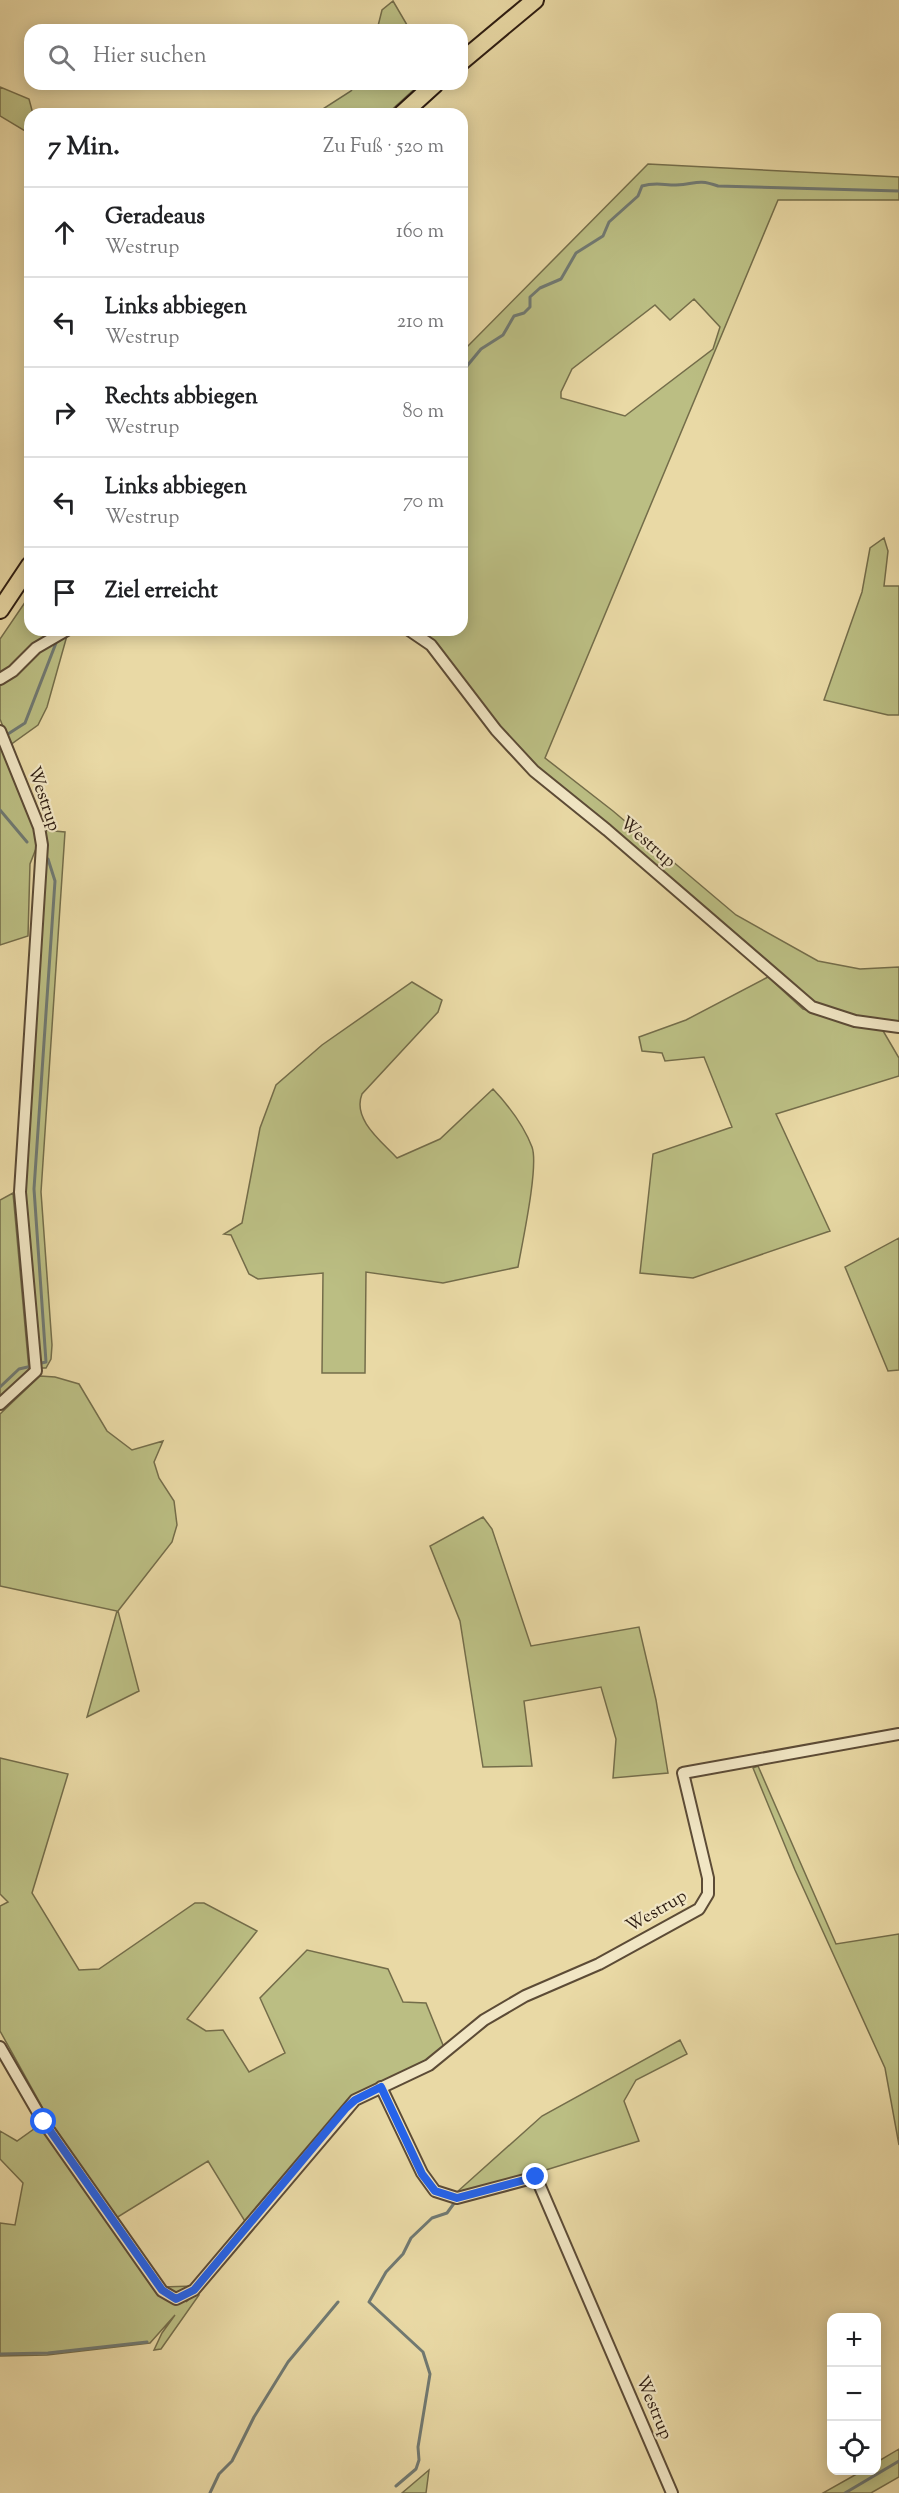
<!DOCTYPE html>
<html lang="de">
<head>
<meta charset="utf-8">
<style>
  body { margin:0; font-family:"Sorts Mill Goudy",serif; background:#f2f2f2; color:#202124 }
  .controls { position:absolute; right:18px; bottom:18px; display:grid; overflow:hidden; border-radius:12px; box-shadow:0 3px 15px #0003 }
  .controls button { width:54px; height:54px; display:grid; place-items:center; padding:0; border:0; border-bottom:2px solid #e0e0e0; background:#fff; color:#202124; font:30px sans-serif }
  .stop { position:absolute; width:18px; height:18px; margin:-14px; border:4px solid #2563eb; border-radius:50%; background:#fff }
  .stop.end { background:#2563eb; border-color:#fff; box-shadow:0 2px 6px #0008 }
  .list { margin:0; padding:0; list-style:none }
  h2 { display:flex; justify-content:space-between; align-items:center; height:78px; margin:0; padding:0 24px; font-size:26px }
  h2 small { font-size:20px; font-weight:400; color:#757577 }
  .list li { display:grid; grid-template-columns:39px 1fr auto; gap:18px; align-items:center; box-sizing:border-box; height:90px; padding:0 24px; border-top:2px solid #e0e0e0 }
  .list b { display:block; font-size:22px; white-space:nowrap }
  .list p { margin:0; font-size:20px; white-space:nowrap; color:#757577 }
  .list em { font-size:20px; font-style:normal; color:#757577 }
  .icon { flex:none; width:33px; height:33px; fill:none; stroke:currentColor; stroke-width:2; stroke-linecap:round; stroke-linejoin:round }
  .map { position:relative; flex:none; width:899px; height:2493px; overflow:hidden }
  .search { position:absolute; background:#fff; box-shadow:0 3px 15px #0003; left:24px; top:24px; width:444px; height:66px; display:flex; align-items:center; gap:15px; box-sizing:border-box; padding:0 21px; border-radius:18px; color:#757577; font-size:22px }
  .panel { position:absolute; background:#fff; box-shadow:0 3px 15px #0003; left:24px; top:108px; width:444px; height:528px; border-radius:18px }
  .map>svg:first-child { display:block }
</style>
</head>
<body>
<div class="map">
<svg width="899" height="2493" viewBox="0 0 899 2493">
  <rect width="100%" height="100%" fill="#e9d9a5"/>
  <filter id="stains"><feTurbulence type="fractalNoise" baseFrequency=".00333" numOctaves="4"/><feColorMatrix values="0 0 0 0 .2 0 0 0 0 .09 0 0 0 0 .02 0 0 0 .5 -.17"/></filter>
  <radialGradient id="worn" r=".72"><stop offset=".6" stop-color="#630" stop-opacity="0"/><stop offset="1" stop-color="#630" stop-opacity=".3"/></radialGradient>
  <path fill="#bbbe83" stroke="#746d4a" stroke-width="1.5" fill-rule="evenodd" d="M 393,1 L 410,30 L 377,30 L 382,10 Z
    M 356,84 L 420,84 L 387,114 L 315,114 L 351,91 Z
    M 0,87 L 29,99 L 33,114 L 30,114 L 30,134 L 0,116 Z
    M 648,164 L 899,177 L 899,200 L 778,200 L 545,758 L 613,811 L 736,915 L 818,961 L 860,969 L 899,967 L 899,1024 L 857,1016 L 808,1002 L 537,770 L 414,630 L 462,630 L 462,352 ZM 694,299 L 720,327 L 713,349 L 625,416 L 561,398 L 561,392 L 572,369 L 655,305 L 670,320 Z
    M 884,538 L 888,551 L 884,586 L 899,586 L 899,715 L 888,715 L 824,700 L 862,592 L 870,548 Z
    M 30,595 L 30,630 L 60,630 L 10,669 L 0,672 L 0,639 Z
    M 68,632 L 47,707 L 38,725 L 10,745 L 0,719 L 0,686 L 37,650 Z
    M 0,738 L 35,824 L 37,846 L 30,864 L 28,936 L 0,945 Z
    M 43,830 L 65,832 L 41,1192 L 52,1345 L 51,1359 L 46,1368 L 38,1368 L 22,1191 Z
    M 768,977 L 803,1009 L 882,1029 L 899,1058 L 899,1076 L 776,1114 L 830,1231 L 693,1278 L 640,1273 L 653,1154 L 732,1127 L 704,1057 L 665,1061 L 662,1053 L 642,1051 L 639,1037 L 686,1020 Z
    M 412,982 L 442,1000 L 438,1012 L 362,1094 C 352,1119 381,1141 397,1158 L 440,1139 L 493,1089 C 509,1106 524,1126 532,1147 C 539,1166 522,1244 518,1267 L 443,1283 L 366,1272 L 365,1373 L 322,1373 L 323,1273 L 258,1279 L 249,1274 L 231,1235 L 224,1234 L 242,1223 L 260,1128 L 276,1085 L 322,1045 Z
    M 13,1193 L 29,1370 L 0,1397 L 0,1200 Z
    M 899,1238 L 899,1370 L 888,1371 L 845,1267 Z
    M 40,1376 L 55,1377 L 79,1384 L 107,1431 L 132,1450 L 163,1441 L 154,1462 L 159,1478 L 174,1501 L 177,1525 L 172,1542 L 118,1611 L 139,1691 L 87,1717 L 117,1611 L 0,1586 L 0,1414 Z
    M 483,1517 L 492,1529 L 531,1646 L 639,1627 L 656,1700 L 668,1773 L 613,1778 L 616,1739 L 601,1687 L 524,1701 L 532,1766 L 483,1767 L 460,1621 L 430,1546 Z
    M 0,1758 L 68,1774 L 32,1893 L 79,1970 L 99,1969 L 195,1903 L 204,1903 L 257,1931 L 187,2019 L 206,2031 L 223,2030 L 249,2072 L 285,2053 L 260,1998 L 307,1950 L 388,1969 L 403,2002 L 426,2003 L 445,2050 L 353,2098 L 246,2223 L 208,2161 L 116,2218 L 162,2287 L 193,2286 L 186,2302 L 196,2293 L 199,2295 L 161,2349 L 154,2350 L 162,2333 L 175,2315 L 150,2343 L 47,2355 L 0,2356 L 0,2223 L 15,2225 L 23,2183 L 0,2159 L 0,2131 L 17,2141 L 41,2124 L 76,2159 L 50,2121 L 0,2031 L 0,1906 L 8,1902 L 0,1894 Z
    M 758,1766 L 836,1944 L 899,1934 L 899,2145 L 885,2068 L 795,1870 L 753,1768 Z
    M 680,2040 L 687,2054 L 636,2080 L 624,2101 L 639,2141 L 533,2174 L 457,2192 L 542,2116 Z
    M 899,2449 L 899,2477 L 871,2493 L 823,2493 L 862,2471 L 876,2470 L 877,2462 Z
    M 429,2470 L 426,2493 L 402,2493 Z"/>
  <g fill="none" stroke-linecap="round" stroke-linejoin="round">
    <path stroke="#707972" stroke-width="3" d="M 462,372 L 481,349 L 503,335 L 514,316 L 524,313 L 530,307 L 530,297 L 540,288 L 561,279 L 576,253 L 603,236 L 609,222 L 638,196 L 642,186 C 655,182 663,185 676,185 C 695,185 696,178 718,186 L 899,191
      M 8,734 L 25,723 L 56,643
      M 0,810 L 27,842
      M 37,1364 L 46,1362 L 34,1189 L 55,881 L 48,859
      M 0,1387 L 19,1369 L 32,1366
      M 0,2354 L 48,2353 L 147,2342
      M 396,2486 L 416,2469 L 419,2460 L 418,2447 L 430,2374 L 423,2352 L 369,2302 L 386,2272 L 403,2254 L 411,2238 L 432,2218 L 447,2213 L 455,2202
      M 210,2493 L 219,2474 L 232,2461 L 254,2417 L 288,2362 L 338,2302
      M 845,2493 L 899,2461"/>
    <g stroke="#5c4b36" stroke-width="14">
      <path id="minor" d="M 409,630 L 431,645 L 496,730 L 534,771 L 607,830 L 812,1007 L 855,1021 L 899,1027
        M 0,679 L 13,671 L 36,648 L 67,630
        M 0,731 L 39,827 L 42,845 L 20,1192 L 36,1371 L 0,1404
        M 0,2047 L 44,2123 L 162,2291 L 176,2299 L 194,2290 L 355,2100 L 429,2065 L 484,2020 L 525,1996 L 599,1964 L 699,1909 L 708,1894 L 708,1878 L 683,1773 L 899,1734
        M 381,2087 L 422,2173 L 435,2191 L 457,2198 L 536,2177 L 672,2493"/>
    </g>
    <g stroke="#2d1c11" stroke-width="20">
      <path id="primary" d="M 462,61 L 535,0
        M 402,114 L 435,84
        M 0,610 L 30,565"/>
    </g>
    <use href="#minor" stroke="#f1e6c4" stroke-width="10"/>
    <use href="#primary" stroke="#e9d9a5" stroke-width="16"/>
  </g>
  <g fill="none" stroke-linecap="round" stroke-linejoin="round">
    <path stroke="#2563eb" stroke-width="8" d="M 44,2122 L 162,2290 L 176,2299 L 194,2290 L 346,2108 L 355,2100 L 381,2087 L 422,2174 L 435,2191 L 457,2198 L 536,2177"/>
  </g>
  <g text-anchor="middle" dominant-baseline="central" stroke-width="4.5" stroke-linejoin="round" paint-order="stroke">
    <g font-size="18" fill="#2d1c11" stroke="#f1e6c4">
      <text transform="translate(43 799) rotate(71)">Westrup</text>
      <text transform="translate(647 843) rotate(41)">Westrup</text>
      <text transform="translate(657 1912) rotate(-30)">Westrup</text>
      <text transform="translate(653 2408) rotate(67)">Westrup</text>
    </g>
  </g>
  <rect width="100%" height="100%" filter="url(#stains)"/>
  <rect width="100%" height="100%" fill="url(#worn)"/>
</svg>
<div class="controls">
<button>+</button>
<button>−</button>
<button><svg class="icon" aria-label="locate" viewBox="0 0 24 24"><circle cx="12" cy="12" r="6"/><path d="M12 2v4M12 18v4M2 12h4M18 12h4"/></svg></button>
</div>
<div class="stop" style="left:44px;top:2122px"></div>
<div class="stop end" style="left:536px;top:2177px"></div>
<div class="search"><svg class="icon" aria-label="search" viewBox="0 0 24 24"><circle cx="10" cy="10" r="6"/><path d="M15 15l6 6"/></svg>Hier suchen</div>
<section class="panel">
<h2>7 Min.<small>Zu Fuß · 520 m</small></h2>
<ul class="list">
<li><svg class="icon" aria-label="ahead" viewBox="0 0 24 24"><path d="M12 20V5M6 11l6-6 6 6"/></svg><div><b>Geradeaus</b><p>Westrup</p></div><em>160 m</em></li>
<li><svg class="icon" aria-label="left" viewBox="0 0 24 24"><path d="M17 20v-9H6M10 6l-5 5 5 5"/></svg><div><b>Links abbiegen</b><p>Westrup</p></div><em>210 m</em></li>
<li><svg class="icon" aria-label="right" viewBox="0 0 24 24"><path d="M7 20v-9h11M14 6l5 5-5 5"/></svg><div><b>Rechts abbiegen</b><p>Westrup</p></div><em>80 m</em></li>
<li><svg class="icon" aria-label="left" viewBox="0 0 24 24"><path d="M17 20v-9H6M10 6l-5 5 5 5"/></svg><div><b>Links abbiegen</b><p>Westrup</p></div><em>70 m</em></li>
<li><svg class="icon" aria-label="arrive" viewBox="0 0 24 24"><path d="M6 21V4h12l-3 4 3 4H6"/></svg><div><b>Ziel erreicht</b></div></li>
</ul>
</section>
</div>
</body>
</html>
